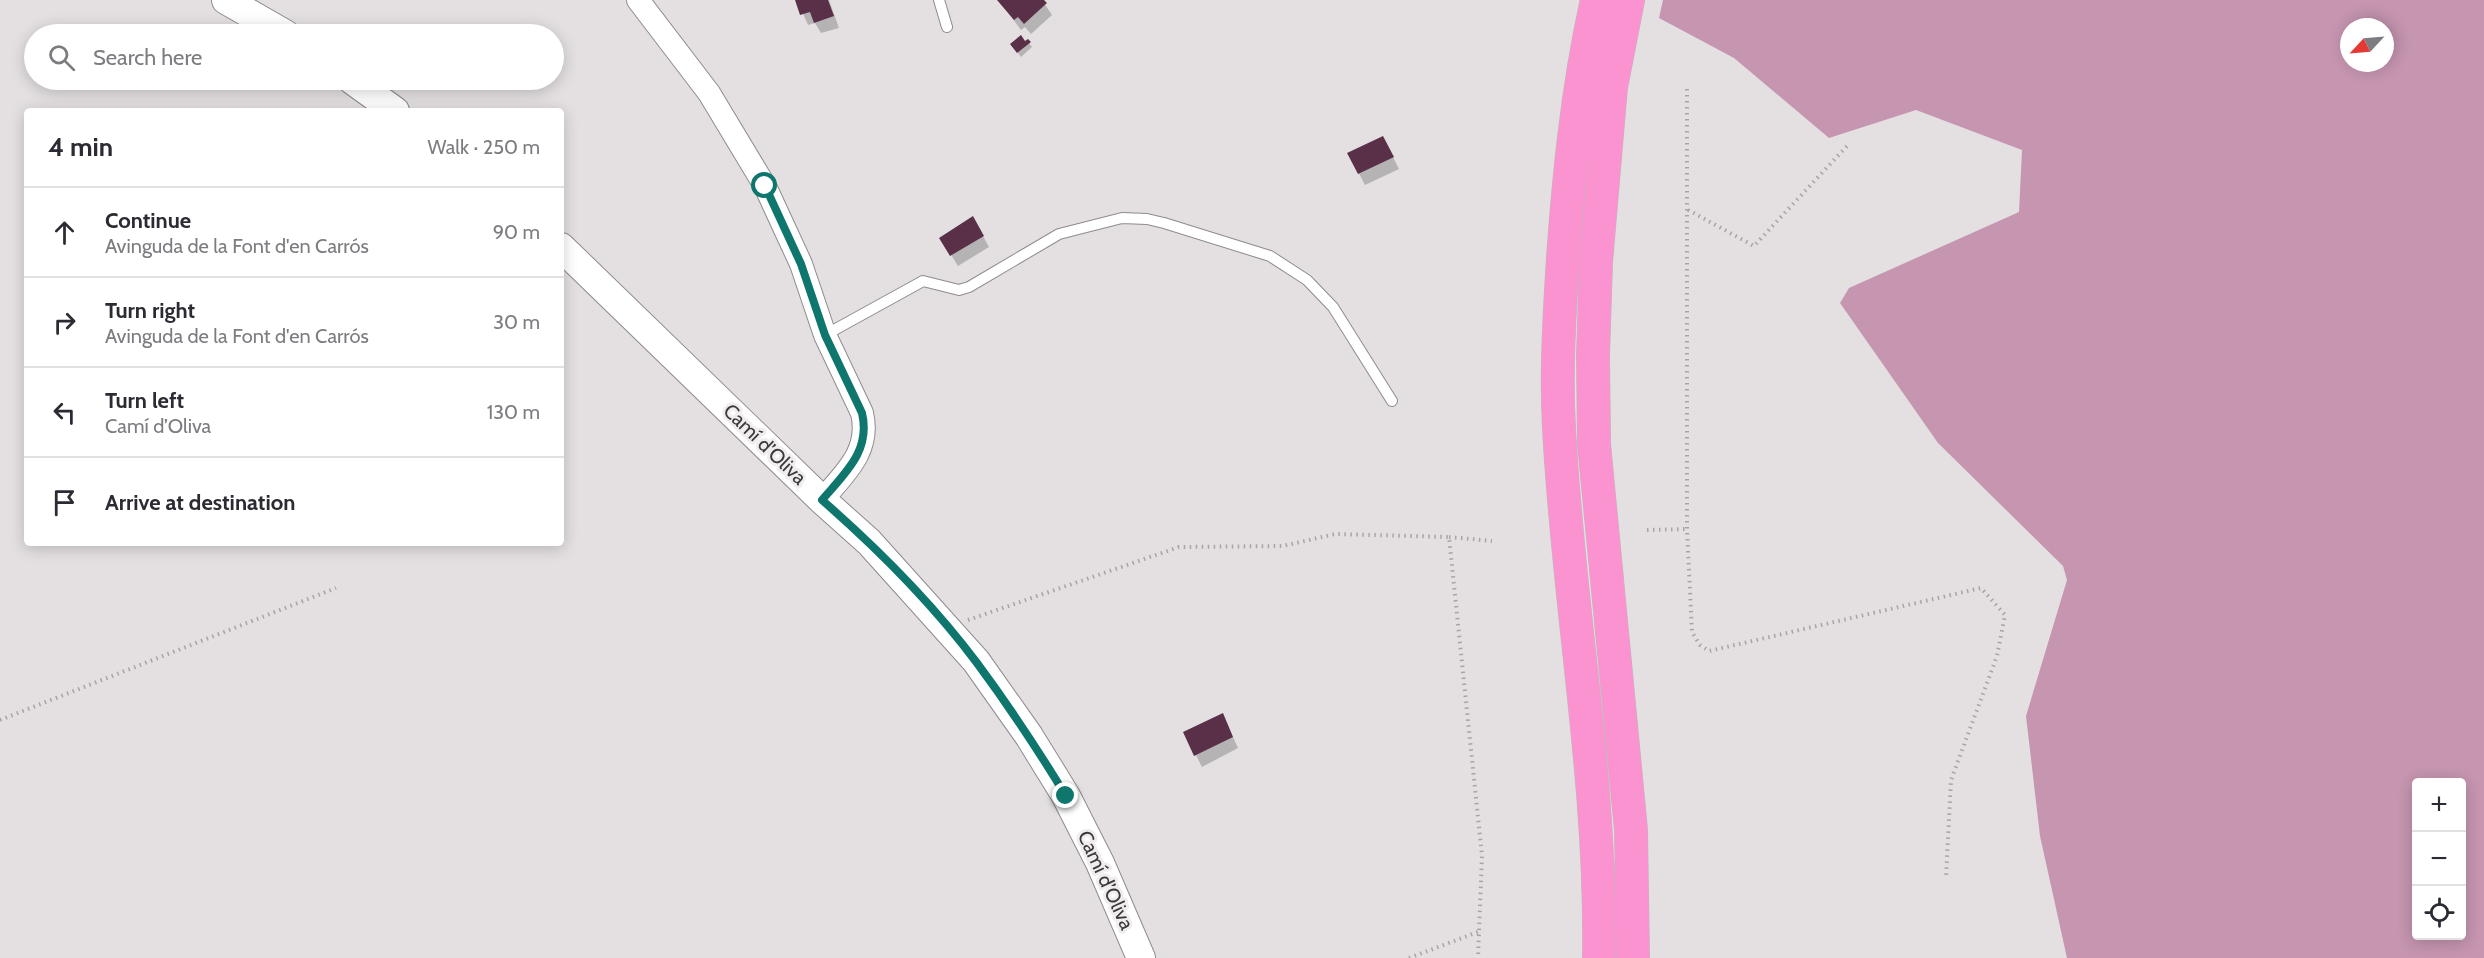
<!DOCTYPE html>
<html lang="en">
<head>
<meta charset="utf-8">
<style>
  body { margin:0; font-family:Cabin,sans-serif; background:#f2f2f3; color:#2b2b33 }
  .controls { position:absolute; right:18px; bottom:18px; display:grid; overflow:hidden; border-radius:6px; box-shadow:0 3px 15px #0003 }
  .controls button { width:54px; height:54px; display:grid; place-items:center; padding:0; border:0; border-bottom:2px solid #e1e1e2; background:#fff; color:#2b2b33; font:30px sans-serif }
  .compass { position:absolute; left:2340px; top:18px; width:54px; height:54px; border-radius:50%; background:#fff; box-shadow:0 3px 15px #0003; rotate:244deg }
  .stop { position:absolute; width:18px; height:18px; margin:-14px; border:4px solid #0f766e; border-radius:50%; background:#fff }
  .stop.end { background:#0f766e; border-color:#fff; box-shadow:0 2px 6px #0008 }
  .list { margin:0; padding:0; list-style:none }
  h2 { display:flex; justify-content:space-between; align-items:center; height:78px; margin:0; padding:0 24px; font-size:26px }
  h2 small { font-size:20px; font-weight:400; color:#7c7c81 }
  .list li { display:grid; grid-template-columns:39px 1fr auto; gap:18px; align-items:center; box-sizing:border-box; height:90px; padding:0 24px; border-top:2px solid #e1e1e2 }
  .list b { display:block; font-size:22px; white-space:nowrap }
  .list p { margin:0; font-size:20px; white-space:nowrap; color:#7c7c81 }
  .list em { font-size:20px; font-style:normal; color:#7c7c81 }
  .icon { flex:none; width:33px; height:33px; fill:none; stroke:currentColor; stroke-width:2; stroke-linecap:round; stroke-linejoin:round }
  .map { position:relative; flex:none; width:2484px; height:958px; overflow:hidden }
  .search { position:absolute; background:#fff; box-shadow:0 3px 15px #0003; left:24px; top:24px; width:540px; height:66px; display:flex; align-items:center; gap:15px; box-sizing:border-box; padding:0 21px; border-radius:33px; color:#7c7c81; font-size:22px }
  .panel { position:absolute; background:#fff; box-shadow:0 3px 15px #0003; left:24px; top:108px; width:540px; height:438px; border-radius:6px }
  .map>svg:first-child { display:block }
</style>
</head>
<body>
<div class="map">
<svg width="2484" height="958" viewBox="0 0 2484 958">
  <rect width="100%" height="100%" fill="#e4e0e2"/>
  <path fill="#c695b0" fill-rule="evenodd" d="M 1663,0 L 2484,0 L 2484,958 L 2067,958 L 2040,836 L 2026,716 L 2067,580 L 2063,566 L 1938,443 L 1840,303 L 1849,288 L 2019,212 L 2022,150 L 1916,110 L 1829,138 L 1734,58 L 1659,18 ZM 2349,27 L 2385,27 L 2385,63 L 2349,63 ZM 2416,782 L 2462,782 L 2462,936 L 2416,936 Z"/>
  <path fill="#0003" d="M 797,0 L 829,0 L 839,28 L 821,33 L 815,23 L 808,25 Z
    M 999,0 L 1042,0 L 1052,15 L 1031,34 L 1025,27 L 1021,30 Z
    M 1025,43 L 1029,43 L 1032,47 L 1021,57 L 1015,49 Z
    M 1389,149 L 1399,169 L 1365,185 L 1349,154 Z
    M 973,218 L 989,247 L 958,266 L 941,238 Z
    M 1223,715 L 1238,748 L 1202,767 L 1185,733 Z"/>
  <path fill="#593048" d="M 795,0 L 828,0 L 834,16 L 814,23 L 810,12 L 800,15 Z
    M 997,0 L 1044,0 L 1047,3 L 1024,24 L 1018,17 L 1014,20 Z
    M 1021,35 L 1025,41 L 1028,39 L 1031,42 L 1017,53 L 1010,44 Z
    M 1383,136 L 1394,157 L 1358,174 L 1347,153 Z
    M 973,216 L 984,236 L 950,256 L 939,238 Z
    M 1223,713 L 1233,737 L 1194,756 L 1183,732 Z"/>
  <g fill="none" stroke-linecap="round" stroke-linejoin="round">
    <g stroke="#8f8b8d" stroke-width="12">
      <path id="service" d="M 939,0 L 947,27
        M 825,335 L 923,281 L 959,290 L 969,287 L 1059,234 L 1122,218 L 1147,219 L 1164,223 L 1270,256 L 1307,280 L 1333,307 L 1392,401"/>
    </g>
    <g stroke="#8f8b8d" stroke-width="24">
      <path id="minor" d="M 638,0 L 709,93 L 765,186 L 801,264 L 825,335 L 862,413 C 871,451 845,473 822,500"/>
    </g>
    <g stroke="#8f8b8d" stroke-width="30">
      <path id="tertiary" d="M 226,0 L 285,34
        M 352,80 L 395,111
        M 561,247 L 822,500 L 869,542 L 976,661 L 1029,736 L 1066,796 L 1100,863 L 1141,958"/>
    </g>
    <g stroke="#bcbcbc" stroke-width="34">
      <path id="motorway" d="M 1597,0 C 1577,89 1568,182 1562,273 C 1559,325 1556,376 1559,428 C 1568,605 1602,780 1599,958
        M 1628,0 L 1611,87 L 1596,262 L 1593,355 L 1594,444 L 1631,830 L 1633,958"/>
    </g>
    <path stroke="#a7a4a5" stroke-width="4" stroke-dasharray="1.5 4.5" stroke-linecap="butt" d="M 1687,89 L 1687,529 L 1692,632 L 1700,645 L 1709,651 L 1981,588 L 2005,615 L 1997,656 L 1951,780 L 1946,877
      M 1688,210 L 1754,246 L 1847,146
      M 1647,530 L 1687,529
      M 1449,537 L 1492,541
      M 968,620 L 1179,547 L 1283,546 L 1335,534 L 1449,537 L 1482,856 L 1478,958
      M 0,720 L 336,588
      M 1409,958 L 1478,932"/>
    <use href="#service" stroke="#fff" stroke-width="10"/>
    <use href="#minor" stroke="#fff" stroke-width="22"/>
    <use href="#tertiary" stroke="#fff" stroke-width="28"/>
    <use href="#motorway" stroke="#fa93cf" stroke-width="33"/>
  </g>
  <g fill="none" stroke-linecap="round" stroke-linejoin="round">
    <path stroke="#0f766e" stroke-width="8" d="M 765,186 L 801,264 L 825,335 L 862,413 C 871,451 845,473 822,500 C 878,549 932,603 977,663 C 1009,706 1038,750 1066,796"/>
  </g>
  <g text-anchor="middle" dominant-baseline="central" stroke-width="6" stroke-linejoin="round" paint-order="stroke">
    <g font-size="20" fill="#3b3a3a" stroke="#f1edef">
      <text transform="translate(765 444) rotate(44)">Camí d’Oliva</text>
      <text transform="translate(1106 880) rotate(65)">Camí d’Oliva</text>
    </g>
  </g>
</svg>
<div class="controls">
<button>+</button>
<button>−</button>
<button><svg class="icon" aria-label="locate" viewBox="0 0 24 24"><circle cx="12" cy="12" r="6"/><path d="M12 2v4M12 18v4M2 12h4M18 12h4"/></svg></button>
</div>
<svg class="compass" viewBox="-18 -18 36 36"><path d="M0-13l5 13h-10z" fill="#e53935"/><path d="M0 13l5-13h-10z" fill="#7c7c81"/></svg>
<div class="stop" style="left:765px;top:186px"></div>
<div class="stop end" style="left:1066px;top:796px"></div>
<div class="search"><svg class="icon" aria-label="search" viewBox="0 0 24 24"><circle cx="10" cy="10" r="6"/><path d="M15 15l6 6"/></svg>Search here</div>
<section class="panel">
<h2>4 min<small>Walk · 250 m</small></h2>
<ul class="list">
<li><svg class="icon" aria-label="ahead" viewBox="0 0 24 24"><path d="M12 20V5M6 11l6-6 6 6"/></svg><div><b>Continue</b><p>Avinguda de la Font d'en Carrós</p></div><em>90 m</em></li>
<li><svg class="icon" aria-label="right" viewBox="0 0 24 24"><path d="M7 20v-9h11M14 6l5 5-5 5"/></svg><div><b>Turn right</b><p>Avinguda de la Font d'en Carrós</p></div><em>30 m</em></li>
<li><svg class="icon" aria-label="left" viewBox="0 0 24 24"><path d="M17 20v-9H6M10 6l-5 5 5 5"/></svg><div><b>Turn left</b><p>Camí d’Oliva</p></div><em>130 m</em></li>
<li><svg class="icon" aria-label="arrive" viewBox="0 0 24 24"><path d="M6 21V4h12l-3 4 3 4H6"/></svg><div><b>Arrive at destination</b></div></li>
</ul>
</section>
</div>
</body>
</html>
